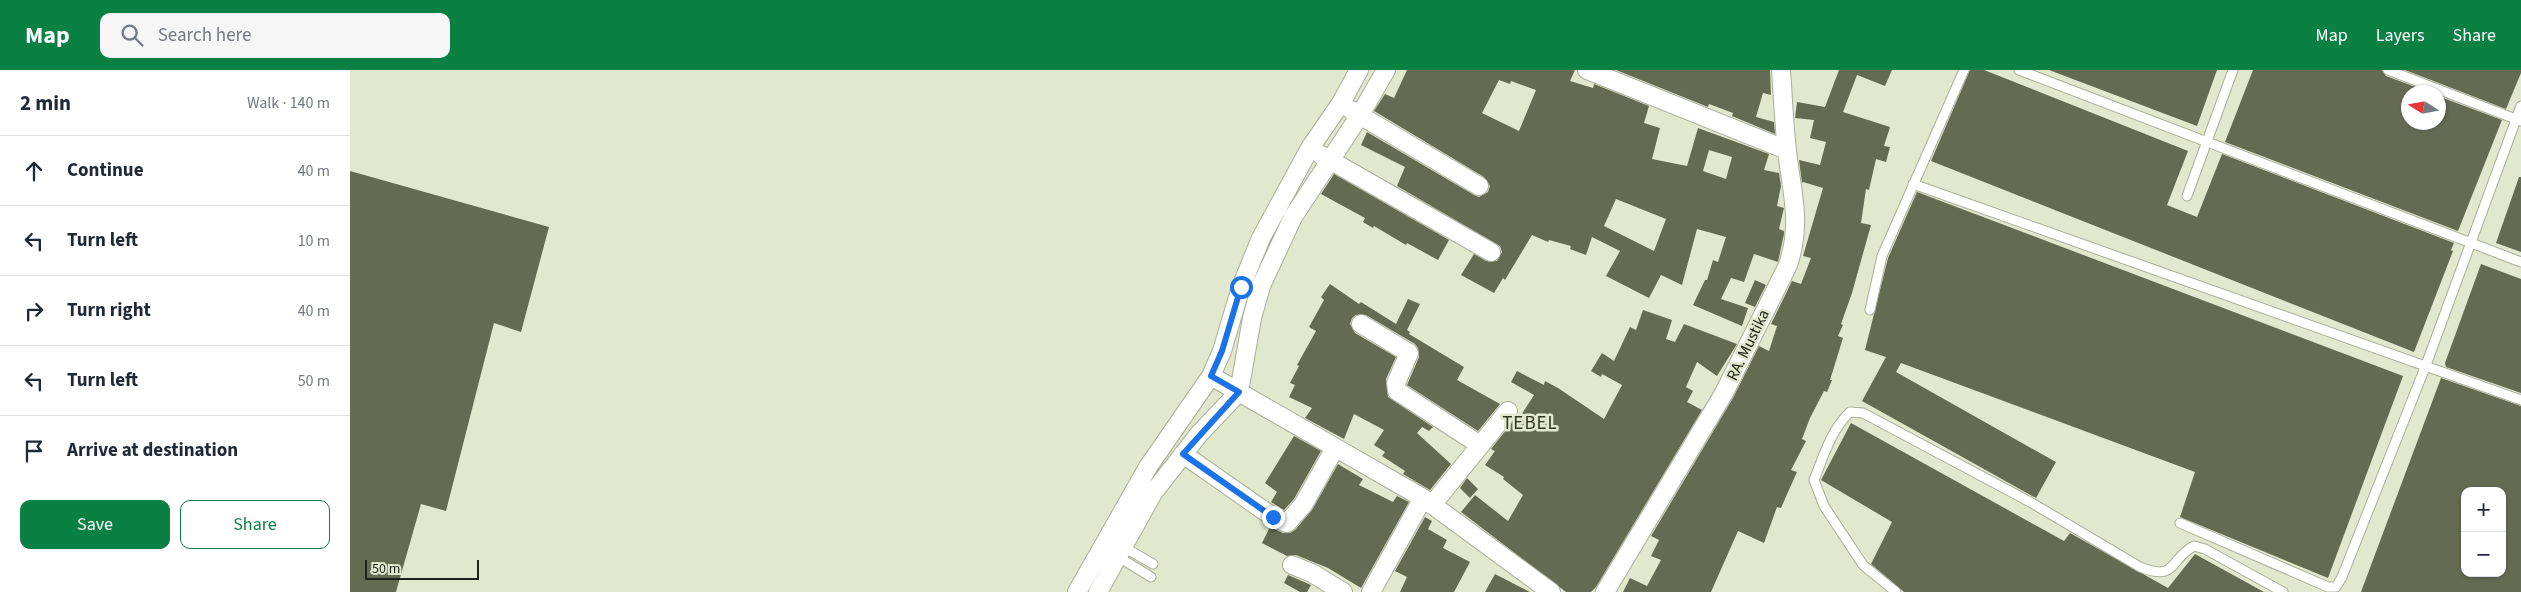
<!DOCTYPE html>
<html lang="en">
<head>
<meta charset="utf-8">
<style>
  body { margin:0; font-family:"Source Sans 3",sans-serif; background:#f6f6f7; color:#1f2937 }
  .controls { position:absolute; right:15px; bottom:15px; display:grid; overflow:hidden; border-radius:10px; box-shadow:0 1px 4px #0004 }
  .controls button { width:45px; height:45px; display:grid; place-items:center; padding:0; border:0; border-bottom:1px solid #e0e1e3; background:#fff; color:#1f2937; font:25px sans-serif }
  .compass { position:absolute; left:2051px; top:15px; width:45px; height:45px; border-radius:50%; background:#fff; box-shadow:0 1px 4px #0004; rotate:281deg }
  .scale { position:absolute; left:15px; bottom:12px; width:114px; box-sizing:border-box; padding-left:5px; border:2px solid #202319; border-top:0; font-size:14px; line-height:18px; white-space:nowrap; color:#202319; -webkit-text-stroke:4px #e1e8cd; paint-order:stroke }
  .stop { position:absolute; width:15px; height:15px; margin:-11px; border:4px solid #1a73e8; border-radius:50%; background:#fff }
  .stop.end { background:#1a73e8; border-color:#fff; box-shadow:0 1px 5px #0008 }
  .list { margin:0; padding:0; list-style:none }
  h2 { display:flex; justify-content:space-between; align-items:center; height:65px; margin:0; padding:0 20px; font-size:21px }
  h2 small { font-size:16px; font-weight:400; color:#747a83 }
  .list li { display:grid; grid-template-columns:32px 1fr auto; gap:15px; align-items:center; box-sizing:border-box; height:70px; padding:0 20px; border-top:1px solid #e0e1e3 }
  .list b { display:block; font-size:19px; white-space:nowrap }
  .list em { font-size:16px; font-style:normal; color:#747a83 }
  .actions { display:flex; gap:10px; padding:15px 20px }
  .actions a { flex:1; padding:11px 0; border:1px solid #0b8043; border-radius:10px; text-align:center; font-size:18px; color:#0b8043 }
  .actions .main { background:#0b8043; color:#fff }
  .icon { flex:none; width:28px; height:28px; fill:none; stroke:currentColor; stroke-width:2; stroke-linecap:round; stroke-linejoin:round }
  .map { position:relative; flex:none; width:2171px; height:522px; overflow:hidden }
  header { display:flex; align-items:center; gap:30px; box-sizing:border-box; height:70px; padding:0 25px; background:#0b8043; color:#fff }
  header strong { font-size:24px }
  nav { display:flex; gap:28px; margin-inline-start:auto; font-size:18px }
  .search { width:350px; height:45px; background:#f6f6f7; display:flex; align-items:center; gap:12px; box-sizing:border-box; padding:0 18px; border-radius:10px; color:#747a83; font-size:19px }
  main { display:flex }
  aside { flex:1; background:#fff }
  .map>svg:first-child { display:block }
</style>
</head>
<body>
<header>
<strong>Map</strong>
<div class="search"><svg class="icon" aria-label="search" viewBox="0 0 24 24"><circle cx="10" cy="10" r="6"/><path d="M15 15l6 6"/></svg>Search here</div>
<nav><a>Map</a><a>Layers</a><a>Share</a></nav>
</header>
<main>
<aside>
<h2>2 min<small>Walk · 140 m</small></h2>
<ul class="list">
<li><svg class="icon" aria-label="ahead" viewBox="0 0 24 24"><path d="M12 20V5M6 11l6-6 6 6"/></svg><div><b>Continue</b></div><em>40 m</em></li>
<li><svg class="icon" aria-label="left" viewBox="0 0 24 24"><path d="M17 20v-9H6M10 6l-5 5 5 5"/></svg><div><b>Turn left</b></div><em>10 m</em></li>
<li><svg class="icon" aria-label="right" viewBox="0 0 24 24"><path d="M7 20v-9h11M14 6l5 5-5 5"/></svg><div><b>Turn right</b></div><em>40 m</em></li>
<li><svg class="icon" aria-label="left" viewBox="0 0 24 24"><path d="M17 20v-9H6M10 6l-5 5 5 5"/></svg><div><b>Turn left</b></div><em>50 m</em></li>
<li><svg class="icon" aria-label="arrive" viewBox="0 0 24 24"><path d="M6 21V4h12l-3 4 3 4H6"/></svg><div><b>Arrive at destination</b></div></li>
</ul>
<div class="actions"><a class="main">Save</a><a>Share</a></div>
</aside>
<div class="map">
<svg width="2171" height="522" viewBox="0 0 2171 522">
  <rect width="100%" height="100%" fill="#e1e8cd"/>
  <path fill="#656b53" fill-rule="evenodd" d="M 1057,0 L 1225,0 L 1220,11 L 1243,18 L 1244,14 L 1299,36 L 1294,53 L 1310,58 L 1302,89 L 1337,96 L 1348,58 L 1419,84 L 1414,100 L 1429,103 L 1431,116 L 1427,136 L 1434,138 L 1429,159 L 1434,161 L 1434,164 L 1428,192 L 1404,184 L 1394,212 L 1381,208 L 1371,229 L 1398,238 L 1392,256 L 1343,235 L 1355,210 L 1357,210 L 1363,190 L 1368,192 L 1376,167 L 1347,159 L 1332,215 L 1311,205 L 1299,228 L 1256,206 L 1270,181 L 1242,167 L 1236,185 L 1220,179 L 1221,176 L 1199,170 L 1198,172 L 1182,165 L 1155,210 L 1153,208 L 1144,223 L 1111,205 L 1124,184 L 1136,191 L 1147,191 L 1152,182 L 1150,176 L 1047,116 L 1055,97 L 1011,75 L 1017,62 L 1124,125 L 1129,127 L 1138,122 L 1140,116 L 1134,107 L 1024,41 L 1035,24 L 1044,28 ZM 1149,10 L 1160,14 L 1161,11 L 1186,20 L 1169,61 L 1132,43 ZM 1359,80 L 1382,87 L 1376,109 L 1353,101 ZM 1266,129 L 1316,149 L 1304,181 L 1254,156 Z
    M 1266,0 L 1420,0 L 1421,25 L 1413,23 L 1406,47 L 1424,52 L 1425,64 L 1382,46 L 1383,43 L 1359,34 L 1358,37 Z
    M 1489,0 L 1542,0 L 1535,16 L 1507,5 L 1493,42 L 1540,57 L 1534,76 L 1540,77 L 1536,92 L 1526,89 L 1519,120 L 1516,119 L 1511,153 L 1521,155 L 1502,223 L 1491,254 L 1493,255 L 1488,266 L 1493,268 L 1480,310 L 1482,310 L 1477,322 L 1474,321 L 1460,348 L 1452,369 L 1456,371 L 1441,400 L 1447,402 L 1438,422 L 1431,438 L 1427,437 L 1414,473 L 1388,461 L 1361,522 L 1273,522 L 1280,508 L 1297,516 L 1311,490 L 1301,486 L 1309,470 L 1301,466 L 1383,328 L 1409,276 L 1419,281 L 1427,256 L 1421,254 L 1442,211 L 1451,214 L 1461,188 L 1453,186 L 1473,118 L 1453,112 L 1452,113 L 1449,90 L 1470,95 L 1476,72 L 1460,68 L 1464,50 L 1445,48 L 1447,32 L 1475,37 Z
    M 1620,0 L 1634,0 L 1838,81 L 1817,135 L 1847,147 L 1872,84 L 2104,173 L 2101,180 L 2103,181 L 2064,282 L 1581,91 Z
    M 1699,0 L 1867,0 L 1847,56 Z
    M 1903,0 L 2032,0 L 2036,6 L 2079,22 L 2058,22 L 2058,52 L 2088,52 L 2088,26 L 2152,50 L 2108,161 L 1875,72 Z
    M 2055,0 L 2171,0 L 2171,3 L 2156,39 Z
    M 0,101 L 199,157 L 171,262 L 144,253 L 96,441 L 71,434 L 46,522 L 0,522 Z
    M 984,104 L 1099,170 L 1088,190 L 1057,173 L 1056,175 L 1024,156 L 1023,158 L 1013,152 L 1015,148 L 971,124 Z
    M 2169,107 L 2171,107 L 2171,182 L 2146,173 Z
    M 1567,122 L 2053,306 L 1978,508 L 1830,447 L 1845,402 L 1551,293 L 1546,302 L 1706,392 L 1686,428 L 1512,331 L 1536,287 L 1515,280 L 1538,188 Z
    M 2131,194 L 2171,209 L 2171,323 L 2096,297 L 2095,293 Z
    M 1405,210 L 1416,215 L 1405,237 L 1395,233 Z
    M 980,214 L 1009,234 L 1011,232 L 1046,254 L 1058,229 L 1070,234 L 1057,260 L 1060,262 L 1059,264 L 1114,297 L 1107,310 L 1150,334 L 1128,361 L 1057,315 L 1069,287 L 1068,278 L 1065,274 L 1016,245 L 1006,245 L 1002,248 L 1000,254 L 1005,263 L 1046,287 L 1036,309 L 1038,327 L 1083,357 L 1079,361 L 1072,357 L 1067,363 L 1101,394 L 1080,420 L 1053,404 L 1055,401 L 1032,386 L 1035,382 L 1024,375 L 1034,360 L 1004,344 L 994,369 L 955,348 L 962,338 L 939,327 L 945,315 L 940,313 L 949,296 L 947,295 L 966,261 L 959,257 L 974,230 L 971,227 Z
    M 1293,240 L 1322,250 L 1316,269 L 1325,272 L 1334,254 L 1387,274 L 1367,306 L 1347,292 L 1336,317 L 1343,321 L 1337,332 L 1352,340 L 1246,517 L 1241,522 L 1216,522 L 1111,442 L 1125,425 L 1158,451 L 1173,425 L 1153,409 L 1154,407 L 1135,395 L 1145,381 L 1141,379 L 1168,345 L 1170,347 L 1184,325 L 1161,312 L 1167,301 L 1194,315 L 1195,311 L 1208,318 L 1254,349 L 1272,315 L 1252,304 L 1251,307 L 1241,301 L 1252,283 L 1264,291 L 1280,257 L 1286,260 Z
    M 2091,308 L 2171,336 L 2171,522 L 2011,522 ZM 2115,421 L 2152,421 L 2152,503 L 2115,503 Z
    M 1501,353 L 1714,471 L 1720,463 L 1818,518 L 1845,484 L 1914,522 L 1554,522 L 1521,494 L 1542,452 L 1471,410 Z
    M 944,366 L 971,381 L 944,429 L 934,440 L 921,432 L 927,422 L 915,413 Z
    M 988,394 L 1013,409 L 1009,415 L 1043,432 L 1047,426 L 1059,432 L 1011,518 L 978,498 L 946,485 L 937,486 L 912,473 L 920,457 L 933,463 L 940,463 L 945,460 L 962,440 Z
    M 1117,408 L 1128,419 L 1120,428 L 1110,418 Z
    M 1075,447 L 1082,451 L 1078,459 L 1097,470 L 1093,478 L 1120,492 L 1104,522 L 1050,522 L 1057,507 L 1045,501 Z
    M 1145,504 L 1180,522 L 1135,522 Z
    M 938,505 L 961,515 L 957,522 L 950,522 L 934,513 Z"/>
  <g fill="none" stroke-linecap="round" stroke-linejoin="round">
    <g stroke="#a9af95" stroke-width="11">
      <path id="lane" d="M 1669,0 L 2171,192
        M 2038,0 L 2171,51
        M 1563,114 L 2171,330
        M 1837,126 L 1883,0
        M 1520,240 L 1532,186 L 1614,0
        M 1830,453 L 1978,517 L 1986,517 L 1992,507 L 2076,295 L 2171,36
        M 772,476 L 803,494
        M 767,486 L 801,507
        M 1546,522 L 1513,495 L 1474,436 L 1464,410 C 1474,385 1481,360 1500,342 L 1513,343 L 1682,433 L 1790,497 C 1827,512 1819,489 1844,476 L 1855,479 L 1933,522"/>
    </g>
    <g stroke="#a9af95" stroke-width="20">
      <path id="street" d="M 1237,0 L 1437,80
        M 1001,40 L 1129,116
        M 971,85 L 1141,182
        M 1011,254 L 1059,283 L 1046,313 L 1047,321 L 1130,375
        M 861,306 L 1073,428 L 1201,522
        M 833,384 L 923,447 L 937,453 L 953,435 L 985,378
        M 1082,435 L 1158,341
        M 942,495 L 962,503 L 993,522
        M 727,522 L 798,397 L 861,306 L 872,281 L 891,217 L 911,168 L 960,78 L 991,33 L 1009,0
        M 748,522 L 803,423 L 849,364 L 889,322 L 902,248 L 911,216 L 943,147 L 1010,45 L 1036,0
        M 1021,522 L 1073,428
        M 1255,522 L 1374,323 L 1438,195 C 1452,153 1442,124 1437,81 C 1434,54 1433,27 1431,0"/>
    </g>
    <use href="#lane" stroke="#fff" stroke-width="9"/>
    <use href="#street" stroke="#fff" stroke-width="18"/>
  </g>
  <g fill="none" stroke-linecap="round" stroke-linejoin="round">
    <path stroke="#1a73e8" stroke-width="6" d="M 891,217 L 872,281 L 861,306 L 889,322 L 833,384 L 923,447"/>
  </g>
  <g text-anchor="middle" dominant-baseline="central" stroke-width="5" stroke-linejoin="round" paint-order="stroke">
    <g font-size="16" fill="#202319" stroke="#e1e8cd">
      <text transform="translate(1398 275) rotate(-64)">RA. Mustika</text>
    </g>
    <g font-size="19" letter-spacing="1" fill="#313620" stroke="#e1e8cd">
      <text x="1180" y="353">TEBEL</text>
    </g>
  </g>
</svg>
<div class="controls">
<button>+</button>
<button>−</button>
</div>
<svg class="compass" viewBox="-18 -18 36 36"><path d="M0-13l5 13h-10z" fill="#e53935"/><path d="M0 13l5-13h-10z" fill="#747a83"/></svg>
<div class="scale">50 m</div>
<div class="stop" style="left:891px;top:217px"></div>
<div class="stop end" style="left:923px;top:447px"></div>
</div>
</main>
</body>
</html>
